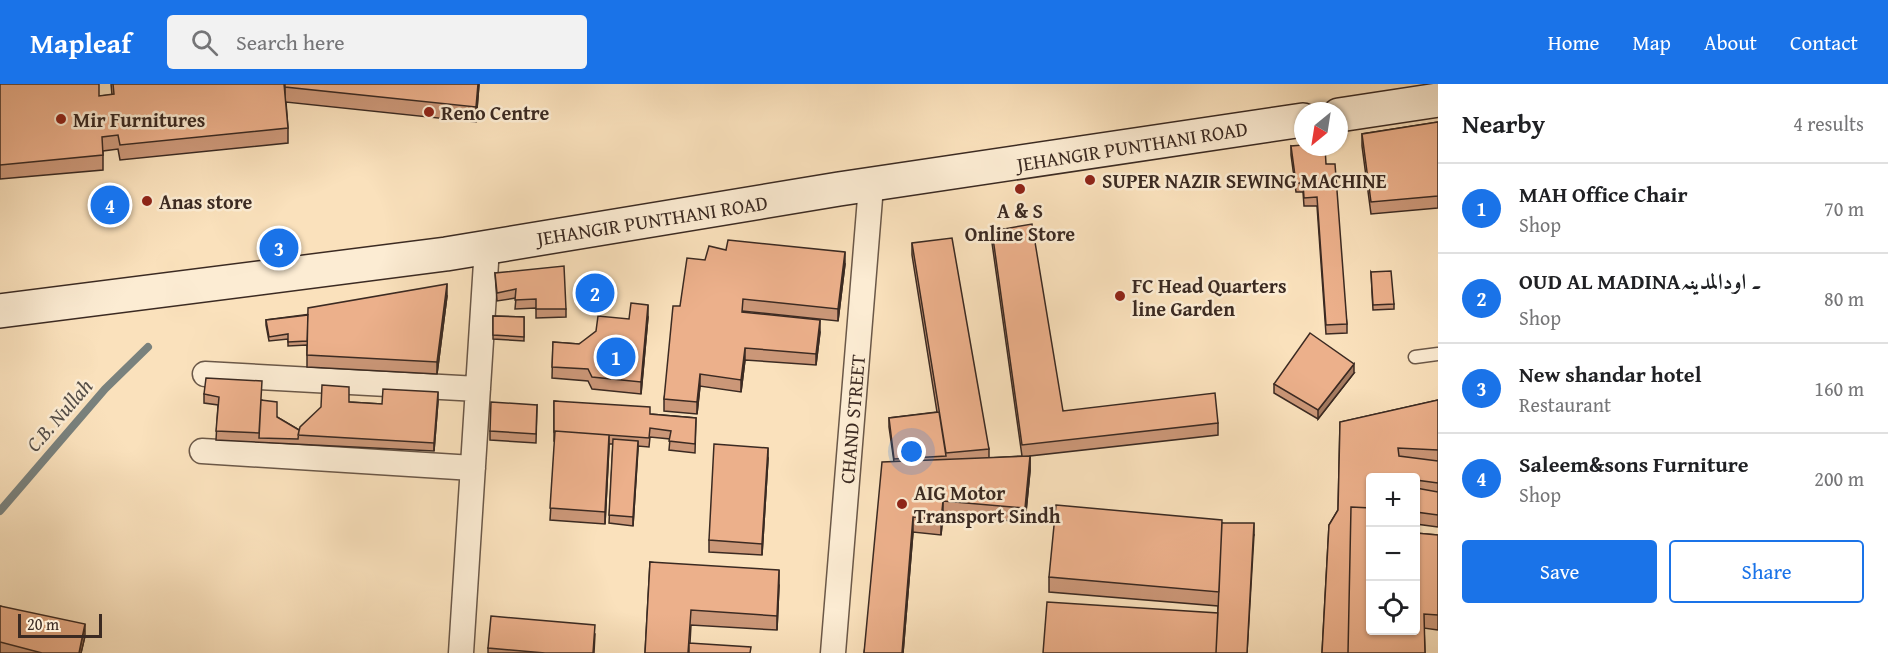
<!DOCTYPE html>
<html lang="en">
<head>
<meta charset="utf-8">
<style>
  body { margin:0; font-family:"Gentium Book Plus",Amiri,serif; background:#f2f2f2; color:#202124 }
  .controls { position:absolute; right:18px; bottom:18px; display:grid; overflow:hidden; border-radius:6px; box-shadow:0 2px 4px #0004 }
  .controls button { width:54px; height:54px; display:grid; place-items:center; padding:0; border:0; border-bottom:2px solid #e0e0e0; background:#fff; color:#202124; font:30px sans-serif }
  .compass { position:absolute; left:1294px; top:18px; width:54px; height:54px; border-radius:50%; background:#fff; box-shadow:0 2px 4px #0004; rotate:210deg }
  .scale { position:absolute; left:18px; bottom:15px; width:84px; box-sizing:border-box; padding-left:6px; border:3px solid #3b2a22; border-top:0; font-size:16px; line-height:21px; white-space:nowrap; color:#3b2a22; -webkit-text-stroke:4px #fcecd3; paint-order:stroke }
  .you { position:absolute; left:912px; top:368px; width:21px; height:21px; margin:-15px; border:4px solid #fff; border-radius:50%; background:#1a73e8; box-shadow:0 0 0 9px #1a73e833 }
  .badge { display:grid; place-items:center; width:39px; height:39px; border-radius:50%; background:#1a73e8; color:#fff; font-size:20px; font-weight:700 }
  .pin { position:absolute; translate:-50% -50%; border:3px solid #fff; box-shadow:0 2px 6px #0006 }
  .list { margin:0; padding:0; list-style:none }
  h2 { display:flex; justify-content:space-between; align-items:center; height:78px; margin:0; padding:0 24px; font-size:26px }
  h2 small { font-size:20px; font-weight:400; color:#757577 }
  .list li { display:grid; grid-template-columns:39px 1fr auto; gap:18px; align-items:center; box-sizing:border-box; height:90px; padding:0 24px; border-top:2px solid #e0e0e0 }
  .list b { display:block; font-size:22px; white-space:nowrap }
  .list p { margin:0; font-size:20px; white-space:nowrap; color:#757577 }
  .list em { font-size:20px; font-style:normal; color:#757577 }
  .actions { display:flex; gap:12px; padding:18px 24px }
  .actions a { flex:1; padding:14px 0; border:2px solid #1a73e8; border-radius:6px; text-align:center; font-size:21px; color:#1a73e8 }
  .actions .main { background:#1a73e8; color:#fff }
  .icon { flex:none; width:33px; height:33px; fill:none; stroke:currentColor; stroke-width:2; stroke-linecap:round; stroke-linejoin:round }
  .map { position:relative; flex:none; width:1438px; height:569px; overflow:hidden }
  header { display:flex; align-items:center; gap:36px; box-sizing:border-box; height:84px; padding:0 30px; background:#1a73e8; color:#fff }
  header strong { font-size:28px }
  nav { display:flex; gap:33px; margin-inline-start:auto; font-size:21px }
  .search { width:420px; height:54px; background:#f2f2f2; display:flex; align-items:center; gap:15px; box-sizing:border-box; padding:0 21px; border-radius:6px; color:#757577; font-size:22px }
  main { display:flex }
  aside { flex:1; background:#fff }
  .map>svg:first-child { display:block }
</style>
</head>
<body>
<header>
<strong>Mapleaf</strong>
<div class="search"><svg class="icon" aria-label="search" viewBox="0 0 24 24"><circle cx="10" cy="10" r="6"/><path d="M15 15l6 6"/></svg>Search here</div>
<nav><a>Home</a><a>Map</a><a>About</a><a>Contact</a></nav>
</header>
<main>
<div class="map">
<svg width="1438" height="569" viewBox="0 0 1438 569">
  <rect width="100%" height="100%" fill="#fae1bc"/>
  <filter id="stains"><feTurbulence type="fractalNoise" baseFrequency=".00333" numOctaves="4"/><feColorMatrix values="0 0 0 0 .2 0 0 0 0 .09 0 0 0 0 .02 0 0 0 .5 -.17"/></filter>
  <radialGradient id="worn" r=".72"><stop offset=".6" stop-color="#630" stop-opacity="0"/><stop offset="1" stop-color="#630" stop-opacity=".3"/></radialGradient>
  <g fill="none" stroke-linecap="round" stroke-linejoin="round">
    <path stroke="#79817d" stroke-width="8" d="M 0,427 L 105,305 L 148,263"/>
    <g stroke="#6b5848" stroke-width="15">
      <path id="lane" d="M 1415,273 L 1438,270"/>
    </g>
    <g stroke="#6b5848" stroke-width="27">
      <path id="street" d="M 205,290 L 478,305
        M 202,367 L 473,384
        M 461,569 L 487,163
        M 833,569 L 871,102"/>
    </g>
    <g stroke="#3b2a22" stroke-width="36">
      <path id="secondary" d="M 1339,31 L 1438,16
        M 0,227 L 446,170 L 839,105 L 1303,36"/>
    </g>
    <use href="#lane" stroke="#fcecd3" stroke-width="12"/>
    <use href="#street" stroke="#fcecd3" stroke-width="24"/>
    <use href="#secondary" stroke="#fcecd3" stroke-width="33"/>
  </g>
  <path fill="#cb9778" stroke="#3b2a22" stroke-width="1.5" d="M 0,0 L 99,12 L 112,11 L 111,0 L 284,0 L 285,14 L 285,0 L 479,0 L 476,38 L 286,18 L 288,44 L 288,59 L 120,76 L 118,65 L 103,67 L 103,86 L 0,95 Z
    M 1438,38 L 1438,124 L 1371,130 L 1362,62 L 1362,50 Z
    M 1291,62 L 1326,80 L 1347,240 L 1347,249 L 1326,250 L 1317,122 L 1304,122 L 1303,108 L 1296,108 L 1291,71 Z
    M 992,147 L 1063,327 L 1218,339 L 1218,351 L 1030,372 L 1030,387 L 1025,438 L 943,431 L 941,451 L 913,448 L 903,569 L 864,569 L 894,378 L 889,343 L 889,334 L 937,328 L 912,171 L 912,159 L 989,365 L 989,374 L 1022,372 L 992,159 Z
    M 726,166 L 845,180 L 838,237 L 743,227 L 743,229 L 820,248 L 816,281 L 745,276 L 741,308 L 700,302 L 697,330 L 664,327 L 664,315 L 680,222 Z
    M 1371,188 L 1394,220 L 1394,225 L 1373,226 Z
    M 495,189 L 566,225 L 566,233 L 536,234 L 536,224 L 515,225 L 516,214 L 497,217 Z
    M 447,212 L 437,290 L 307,283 L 307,261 L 288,262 L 288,255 L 269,257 L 266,241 L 266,236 Z
    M 493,232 L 524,233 L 524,257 L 493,255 Z
    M 648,233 L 641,310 L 592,305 L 588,297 L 552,294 L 553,258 L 579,260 L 629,235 Z
    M 1354,289 L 1318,335 L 1274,309 L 1274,300 Z
    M 204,310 L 262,316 L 277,333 L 299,346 L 349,318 L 382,320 L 438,317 L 434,367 L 216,356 L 218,321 L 204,319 Z
    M 1438,316 L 1438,443 L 1416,440 L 1416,393 L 1371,393 L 1371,546 L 1416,546 L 1416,449 L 1438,451 L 1438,546 L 1424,544 L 1425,569 L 1322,569 L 1329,441 L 1338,426 L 1340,338 Z
    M 554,317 L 650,330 L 696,334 L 695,369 L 669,366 L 670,355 L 650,353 L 649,363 L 638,362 L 633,442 L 609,439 L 613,360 L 609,360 L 605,440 L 550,436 L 555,357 L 554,357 Z
    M 537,321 L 536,359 L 490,356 L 490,347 Z
    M 768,375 L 762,471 L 709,468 L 709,456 Z
    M 1222,439 L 1254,451 L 1218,529 L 1218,522 L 1049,508 L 1049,493 Z
    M 650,478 L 779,501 L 777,546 L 691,541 L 690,559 L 645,569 Z
    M 0,522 L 85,552 L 81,569 L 0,569 Z
    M 595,550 L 594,569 L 488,569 L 488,564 Z"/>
  <path fill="#a57b61" stroke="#3b2a22" stroke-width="1.5" d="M 478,0 L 479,0 L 476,38 L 476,23 Z
    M 845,168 L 845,180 L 838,237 L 838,225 Z
    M 447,200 L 447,212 L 437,290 L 437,278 Z
    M 648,221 L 648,233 L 641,310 L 641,298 Z
    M 820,236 L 820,248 L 816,281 L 816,270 Z
    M 745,264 L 745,276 L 741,308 L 741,296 Z
    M 1354,280 L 1354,289 L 1318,335 L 1318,326 Z
    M 700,290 L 700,302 L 697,330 L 697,318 Z
    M 438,308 L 438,317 L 434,367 L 434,359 Z
    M 609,351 L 609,363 L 605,440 L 605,428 Z
    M 638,357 L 638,366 L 633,442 L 633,433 Z
    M 768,364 L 768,375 L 762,471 L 762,460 Z
    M 1030,372 L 1030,387 L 1025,438 L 1025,424 Z
    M 943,417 L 943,431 L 941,451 L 941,436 Z
    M 913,433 L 913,448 L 903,569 L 902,569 Z
    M 1254,439 L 1254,451 L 1247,569 Z
    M 779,486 L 779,501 L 777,546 L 777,532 Z
    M 85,540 L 85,552 L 81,569 L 79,569 Z"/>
  <path fill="#ecb08b" stroke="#3b2a22" stroke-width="1.5" d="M 0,0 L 99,0 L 99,12 L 114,10 L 113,0 L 284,0 L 288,44 L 120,61 L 118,51 L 102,53 L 103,71 L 0,81 Z
    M 285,0 L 478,0 L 476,23 L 285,3 Z
    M 1438,38 L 1438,112 L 1371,118 L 1362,50 Z
    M 1303,61 L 1303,63 L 1325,63 L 1326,80 L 1335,80 L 1347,240 L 1326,241 L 1317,113 L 1304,114 L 1303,99 L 1296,99 L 1291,62 Z
    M 1032,140 L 1063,327 L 1215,309 L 1218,339 L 1022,361 L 992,147 Z
    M 952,154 L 989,365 L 946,369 L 912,159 Z
    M 728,156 L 845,168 L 838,225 L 743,215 L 742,228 L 820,236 L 816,270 L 745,264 L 741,296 L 700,290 L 697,318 L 664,315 L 673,222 L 680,222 L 687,174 L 705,176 L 709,162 L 726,166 Z
    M 564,182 L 566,225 L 536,225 L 536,215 L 515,216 L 516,205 L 497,209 L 495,189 Z
    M 1391,187 L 1394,220 L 1373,221 L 1371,188 Z
    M 447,200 L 437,278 L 307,271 L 308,224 Z
    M 631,219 L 648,221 L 641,298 L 592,293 L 588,285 L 552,283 L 553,258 L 579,260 L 596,247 L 598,232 L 629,235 Z
    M 308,231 L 307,257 L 288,258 L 288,250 L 269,253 L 266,236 Z
    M 493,232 L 524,233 L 524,253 L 493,251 Z
    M 1310,249 L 1354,280 L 1318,326 L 1274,300 Z
    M 206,294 L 262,297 L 259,349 L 216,347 L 219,313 L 204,310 Z
    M 322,301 L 349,303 L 349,318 L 382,320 L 383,305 L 438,308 L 434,359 L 298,351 L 300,343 L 321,323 Z
    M 261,316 L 277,318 L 277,333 L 299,346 L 298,355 L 259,354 Z
    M 1438,316 L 1438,366 L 1398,364 L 1399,372 L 1438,377 L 1438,399 L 1416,396 L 1416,393 L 1371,393 L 1371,424 L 1351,423 L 1348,569 L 1322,569 L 1329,441 L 1338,426 L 1340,338 Z
    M 554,317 L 650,323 L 650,330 L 696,334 L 695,360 L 669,357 L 671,347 L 650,344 L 649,354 L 555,347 L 555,348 L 554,348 Z
    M 491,318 L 537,321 L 536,350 L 490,347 Z
    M 939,328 L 946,372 L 894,375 L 889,334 Z
    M 555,347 L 609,351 L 605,428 L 550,424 Z
    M 613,355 L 638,357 L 633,433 L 609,431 Z
    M 714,360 L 768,364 L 762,460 L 709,456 Z
    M 1030,372 L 1025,424 L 943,417 L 941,436 L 913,433 L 902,569 L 864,569 L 882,378 Z
    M 1416,404 L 1438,408 L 1438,431 L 1416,428 Z
    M 1056,421 L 1222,436 L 1219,508 L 1049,493 Z
    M 1351,423 L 1371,424 L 1371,546 L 1416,546 L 1416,449 L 1438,451 L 1438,531 L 1424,530 L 1425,569 L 1348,569 Z
    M 1222,439 L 1254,439 L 1247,569 L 1216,569 Z
    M 650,478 L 779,486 L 777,532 L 691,526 L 688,569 L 645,569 Z
    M 1047,518 L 1218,529 L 1216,569 L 1043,569 Z
    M 0,522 L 85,540 L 79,569 L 42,569 L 0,558 Z
    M 491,532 L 595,541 L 593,569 L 545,569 L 488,564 Z
    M 689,559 L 751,563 L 750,569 L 689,569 Z"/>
  <g fill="#8f2418" stroke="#fcecd3" stroke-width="2">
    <circle cx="429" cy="28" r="6"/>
    <circle cx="61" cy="35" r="6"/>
    <circle cx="1090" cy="96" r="6"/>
    <circle cx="1020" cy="105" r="6"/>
    <circle cx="147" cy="117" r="6"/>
    <circle cx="1120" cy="212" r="6"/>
    <circle cx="902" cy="420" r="6"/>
  </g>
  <g text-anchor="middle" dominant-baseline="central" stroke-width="5" stroke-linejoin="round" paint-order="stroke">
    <g font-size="20" font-weight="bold" fill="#3b2a22" stroke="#fcecd3" text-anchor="start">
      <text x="441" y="28">Reno Centre</text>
      <text x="73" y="35">Mir Furnitures</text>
      <text x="1102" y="96">SUPER NAZIR SEWING MACHINE</text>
      <text x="159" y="117">Anas store</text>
      <text x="1020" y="126" text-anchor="middle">A &amp; S<tspan x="1020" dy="23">Online Store</tspan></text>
      <text x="1132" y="201">FC Head Quarters<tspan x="1132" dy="23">line Garden</tspan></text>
      <text x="914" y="408">AIG Motor<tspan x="914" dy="23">Transport Sindh</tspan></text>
    </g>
    <g font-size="20" fill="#3b2a22" stroke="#fcecd3">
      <text transform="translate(1132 62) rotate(-9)">JEHANGIR PUNTHANI ROAD</text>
      <text transform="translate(652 136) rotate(-9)">JEHANGIR PUNTHANI ROAD</text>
      <text transform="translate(852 335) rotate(-85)">CHAND STREET</text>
    </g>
    <g font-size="21" font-style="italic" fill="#554e48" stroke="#fcecd3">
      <text transform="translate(59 331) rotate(-49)">C.B. Nullah</text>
    </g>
  </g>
  <rect width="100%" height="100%" filter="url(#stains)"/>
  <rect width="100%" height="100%" fill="url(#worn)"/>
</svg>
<div class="controls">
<button>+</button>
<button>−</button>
<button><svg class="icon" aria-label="locate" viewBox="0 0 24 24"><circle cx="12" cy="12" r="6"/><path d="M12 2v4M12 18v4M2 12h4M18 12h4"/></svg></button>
</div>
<svg class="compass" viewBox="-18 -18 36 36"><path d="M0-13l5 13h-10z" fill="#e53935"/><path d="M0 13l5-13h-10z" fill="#757577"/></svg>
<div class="scale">20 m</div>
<div class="you"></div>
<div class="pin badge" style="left:616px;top:273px">1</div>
<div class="pin badge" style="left:595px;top:209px">2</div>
<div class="pin badge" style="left:279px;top:164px">3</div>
<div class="pin badge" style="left:110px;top:121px">4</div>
</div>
<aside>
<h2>Nearby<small>4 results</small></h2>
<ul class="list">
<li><span class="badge">1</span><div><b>MAH Office Chair</b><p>Shop</p></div><em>70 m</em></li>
<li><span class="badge">2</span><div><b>OUD AL MADINA۔ اودالمدینہ</b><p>Shop</p></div><em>80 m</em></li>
<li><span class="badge">3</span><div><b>New shandar hotel</b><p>Restaurant</p></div><em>160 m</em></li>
<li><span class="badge">4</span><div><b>Saleem&amp;sons Furniture</b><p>Shop</p></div><em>200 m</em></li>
</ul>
<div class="actions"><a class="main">Save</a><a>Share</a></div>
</aside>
</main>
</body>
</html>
